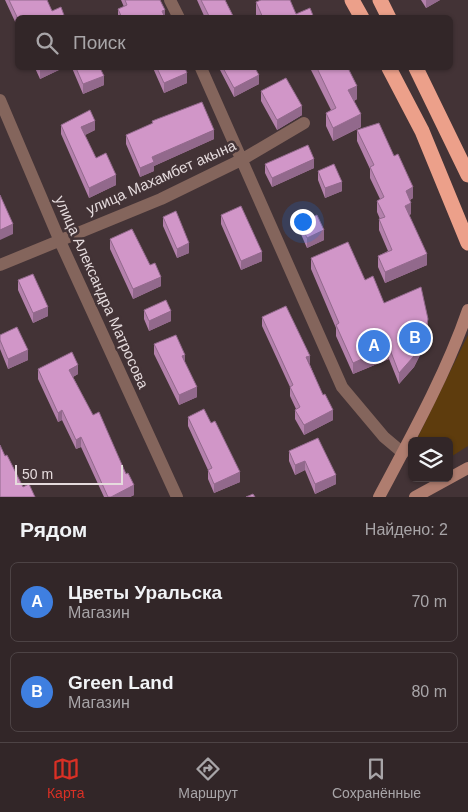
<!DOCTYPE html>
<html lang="ru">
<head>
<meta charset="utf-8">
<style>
  body { margin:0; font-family:Helvetica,sans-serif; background:#3a2e30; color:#f1f3f6 }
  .controls { position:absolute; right:15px; bottom:15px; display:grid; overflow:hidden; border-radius:8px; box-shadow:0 1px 4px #0004 }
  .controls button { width:45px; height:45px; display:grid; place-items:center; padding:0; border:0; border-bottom:1px solid #4d4345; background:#322628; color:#f1f3f6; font:25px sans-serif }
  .scale { position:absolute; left:15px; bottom:12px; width:108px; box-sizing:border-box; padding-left:5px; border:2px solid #e5dbdd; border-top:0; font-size:14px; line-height:18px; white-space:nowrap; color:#e5dbdd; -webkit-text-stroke:4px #433336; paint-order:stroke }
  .you { position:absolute; left:302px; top:221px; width:18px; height:18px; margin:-12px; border:4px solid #fff; border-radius:50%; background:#1a73e8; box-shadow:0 0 0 8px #1a73e833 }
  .badge { display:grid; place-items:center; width:32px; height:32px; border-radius:50%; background:#d93025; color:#fff; font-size:16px; font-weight:700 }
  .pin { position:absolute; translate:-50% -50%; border:2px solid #fff; box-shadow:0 1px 5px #0006 }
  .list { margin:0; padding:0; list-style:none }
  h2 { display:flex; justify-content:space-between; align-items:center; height:65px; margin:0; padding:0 20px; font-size:21px }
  h2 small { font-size:16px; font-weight:400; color:#a8a5a8 }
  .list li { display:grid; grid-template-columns:32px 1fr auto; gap:15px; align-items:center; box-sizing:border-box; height:80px; margin:0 10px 10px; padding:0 10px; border:1px solid #4d4345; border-radius:8px }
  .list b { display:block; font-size:19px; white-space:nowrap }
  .list p { margin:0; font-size:16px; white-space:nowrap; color:#a8a5a8 }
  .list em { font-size:16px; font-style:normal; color:#a8a5a8 }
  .icon { flex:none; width:28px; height:28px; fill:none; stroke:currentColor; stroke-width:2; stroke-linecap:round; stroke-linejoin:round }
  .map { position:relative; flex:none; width:468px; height:497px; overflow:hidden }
  .search { position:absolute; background:#322628; box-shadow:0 1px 4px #0004; left:15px; right:15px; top:15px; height:55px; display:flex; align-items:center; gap:12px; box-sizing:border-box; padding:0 18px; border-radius:8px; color:#a8a5a8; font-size:19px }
  .sheet { height:245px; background:#322628 }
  nav { display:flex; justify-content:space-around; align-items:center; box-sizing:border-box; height:70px; border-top:1px solid #4d4345; background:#322628; font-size:14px; color:#a8a5a8 }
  nav a { display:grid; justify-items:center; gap:2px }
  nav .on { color:#d93025 }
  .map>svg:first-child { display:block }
</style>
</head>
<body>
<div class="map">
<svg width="468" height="497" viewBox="0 0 468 497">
  <rect width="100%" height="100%" fill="#433336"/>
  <path fill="#5e3c0d" d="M 468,335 L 468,446 L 449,458 L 449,441 L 416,441 Z"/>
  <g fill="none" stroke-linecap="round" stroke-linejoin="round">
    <path stroke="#84655c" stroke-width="12" d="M 170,0 L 179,18
      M 201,68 L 342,387 L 384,437 L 403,453
      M 0,100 L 59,239 L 177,497
      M 0,265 L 161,199 L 243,159 L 304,123"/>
    <path stroke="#af7d6f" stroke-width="12" d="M 379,497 C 411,437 446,374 468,310
      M 415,497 L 468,468"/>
    <path stroke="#eca08a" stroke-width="15" d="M 352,0 L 362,18
      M 380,0 L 389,18
      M 389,68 L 422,131 L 468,243
      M 416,68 L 468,175"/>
  </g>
  <path fill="#b481ac" d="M 5,0 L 47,0 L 52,11 L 65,18 L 18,18 L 18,28 Z
    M 121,0 L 160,0 L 165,18 L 118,18 L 118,9 L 124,7 Z
    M 197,0 L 225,0 L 234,18 L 205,18 Z
    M 421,0 L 440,0 L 426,8 Z
    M 256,2 L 296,14 L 314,18 L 257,18 L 256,15 Z
    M 35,68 L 63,68 L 40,79 Z
    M 72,68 L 100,68 L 104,85 L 83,94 Z
    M 153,68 L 185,68 L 187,83 L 164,93 Z
    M 219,68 L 255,68 L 259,84 L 234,97 Z
    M 310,68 L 348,68 L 357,99 L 354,101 L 361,127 L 333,141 L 326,126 L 326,113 L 331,110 Z
    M 261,91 L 302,115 L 277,130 L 261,101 Z
    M 152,121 L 214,139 L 154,166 L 154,171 L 140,177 L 126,144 L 126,135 L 152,124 Z
    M 61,125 L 95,130 L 85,135 L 96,158 L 116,185 L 89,198 L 61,134 Z
    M 357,130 L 413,198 L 410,200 L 411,214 L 409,215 L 427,265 L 385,283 L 378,267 L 378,256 L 388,251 L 379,230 L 379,219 L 380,219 L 377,212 L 377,201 L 380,199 L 370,178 L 370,169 L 357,141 Z
    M 265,164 L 314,168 L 272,187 L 265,173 Z
    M 318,171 L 342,191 L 325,198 L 318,180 Z
    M 221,215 L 262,261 L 241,270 L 221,224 Z
    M 163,217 L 189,253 L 177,258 L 163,226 Z
    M 300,223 L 324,240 L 307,248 L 300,232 Z
    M 110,239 L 161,286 L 133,299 L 110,249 Z
    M 311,258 L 365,280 L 384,303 L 428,330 L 425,345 L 414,367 L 399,384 L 389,359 L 353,374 L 336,336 L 336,328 L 311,269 Z
    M 18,280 L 48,316 L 33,323 L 18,290 Z
    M 144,310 L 171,321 L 149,331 L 144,319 Z
    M 262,317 L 310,365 L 333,420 L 304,435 L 295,419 L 295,410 L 296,409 L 290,396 L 290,387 L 262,326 Z
    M 0,335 L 28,360 L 8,369 L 0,349 Z
    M 154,344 L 197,397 L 179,405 L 154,354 Z
    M 38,369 L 78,374 L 73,377 L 134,495 L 130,497 L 104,497 L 81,447 L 76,449 L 62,420 L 58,422 L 38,379 Z
    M 188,417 L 211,423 L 240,482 L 214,493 L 208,479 L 208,470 L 188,426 Z
    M 318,438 L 336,484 L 315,494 L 305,470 L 295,475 L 289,461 L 289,451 Z"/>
  <path fill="#92698c" d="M 426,0 L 440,0 L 426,8 Z
    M 165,10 L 165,18 L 162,11 Z
    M 44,68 L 63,68 L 40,79 L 40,69 Z
    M 135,68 L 141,68 L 135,70 Z
    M 187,73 L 187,83 L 164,93 L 164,83 Z
    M 259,75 L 259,84 L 234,97 L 234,88 Z
    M 104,76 L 104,85 L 83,94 L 83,84 Z
    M 357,86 L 357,99 L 348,104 L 348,90 Z
    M 302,106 L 302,115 L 277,130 L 277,120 Z
    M 361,114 L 361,127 L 333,141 L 333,128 Z
    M 95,121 L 95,130 L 81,137 L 81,127 Z
    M 214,130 L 214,139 L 154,166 L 154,171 L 140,177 L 140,168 L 152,157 Z
    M 314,159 L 314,168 L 272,187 L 272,178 Z
    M 116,175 L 116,185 L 89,198 L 89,188 Z
    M 342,182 L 342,191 L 325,198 L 325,188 Z
    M 413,187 L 413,198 L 406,202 L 406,191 Z
    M 411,203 L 411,214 L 405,217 L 405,206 Z
    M 13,224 L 13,234 L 0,240 L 0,230 Z
    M 324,230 L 324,240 L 307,248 L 307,238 Z
    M 189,243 L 189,253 L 177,258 L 177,249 Z
    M 262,252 L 262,261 L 241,270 L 241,261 Z
    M 427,254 L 427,265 L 385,283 L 385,272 Z
    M 161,277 L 161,286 L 133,299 L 133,289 Z
    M 48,307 L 48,316 L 33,323 L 33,313 Z
    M 171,311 L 171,321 L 149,331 L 149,321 Z
    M 428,319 L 428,330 L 425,345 L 414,367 L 399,384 L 399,373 Z
    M 389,347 L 389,359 L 353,374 L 353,363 Z
    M 28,350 L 28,360 L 8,369 L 8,359 Z
    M 185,355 L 185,364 L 182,356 Z
    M 310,356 L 310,365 L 306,357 Z
    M 78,365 L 78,374 L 69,379 L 69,370 Z
    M 197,387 L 197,397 L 179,405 L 179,395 Z
    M 62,410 L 62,420 L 58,422 L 58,413 Z
    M 333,410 L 333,420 L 304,435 L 304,425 Z
    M 81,437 L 81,447 L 76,449 L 76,440 Z
    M 305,461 L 305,470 L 295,475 L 295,465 Z
    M 240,472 L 240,482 L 214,493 L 214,484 Z
    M 336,475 L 336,484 L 315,494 L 315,484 Z
    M 134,485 L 134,495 L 130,497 L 111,497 Z"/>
  <path fill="#d196c8" stroke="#92698c" d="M 9,0 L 47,0 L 52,11 L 61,7 L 65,18 L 18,18 L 18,19 Z
    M 125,0 L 160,0 L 165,10 L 162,11 L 165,18 L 122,18 L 118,9 L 127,5 Z
    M 201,0 L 225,0 L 234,18 L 210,18 Z
    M 261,0 L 290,0 L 296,14 L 310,8 L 314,18 L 263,18 L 256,2 Z
    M 76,68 L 100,68 L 104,76 L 83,84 Z
    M 157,68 L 185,68 L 187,73 L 164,83 Z
    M 223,68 L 255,68 L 259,75 L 234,88 Z
    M 317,68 L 348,68 L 357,86 L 348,90 L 361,114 L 333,128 L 326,113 L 336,108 Z
    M 286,78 L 302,106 L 277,120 L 261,91 Z
    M 202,102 L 214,130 L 152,157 L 154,162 L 140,168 L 126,135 L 153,123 L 152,121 Z
    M 90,110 L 95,121 L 81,127 L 96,158 L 106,153 L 116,175 L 89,188 L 61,125 Z
    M 379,123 L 394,156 L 398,154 L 413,187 L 406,191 L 411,203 L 405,206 L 427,254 L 385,272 L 378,256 L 392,250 L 379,219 L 385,217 L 377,201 L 384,197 L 370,167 L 374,165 L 357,130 Z
    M 308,145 L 314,159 L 272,178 L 265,164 Z
    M 334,164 L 342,182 L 325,188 L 318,171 Z
    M 0,195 L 13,224 L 0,230 Z
    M 241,206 L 262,252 L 241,261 L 221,215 Z
    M 176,211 L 189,243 L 177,249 L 163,217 Z
    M 317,215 L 324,230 L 307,238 L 300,223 Z
    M 132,229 L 150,265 L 155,263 L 161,277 L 133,289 L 110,239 Z
    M 348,242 L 365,280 L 373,276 L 384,303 L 421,287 L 428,319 L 425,334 L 414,356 L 399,373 L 389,347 L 353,363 L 336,325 L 339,323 L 311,258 Z
    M 33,274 L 48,307 L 33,313 L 18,280 Z
    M 166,300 L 171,311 L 149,321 L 144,310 Z
    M 286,306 L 310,356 L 306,357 L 323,395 L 325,394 L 333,410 L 304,425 L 295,410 L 300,407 L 290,387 L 293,385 L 262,317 Z
    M 17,327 L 28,350 L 8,359 L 0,340 L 0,335 Z
    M 176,335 L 185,355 L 182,356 L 197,387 L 179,395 L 154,344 Z
    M 72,352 L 78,365 L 69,370 L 93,415 L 99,412 L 126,474 L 128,473 L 134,485 L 111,497 L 108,497 L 81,437 L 76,440 L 62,410 L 58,413 L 38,369 Z
    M 204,409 L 211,423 L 215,421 L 240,472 L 214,484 L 208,470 L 212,468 L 188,417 Z
    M 318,438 L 336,475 L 315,484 L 305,461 L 295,465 L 289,451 Z
    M 0,445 L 5,456 L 7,455 L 23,487 L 29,484 L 35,497 L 0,497 Z
    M 253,494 L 255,497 L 246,497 Z"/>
  <g text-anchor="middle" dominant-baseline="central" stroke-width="5" stroke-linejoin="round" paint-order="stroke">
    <g font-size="15" fill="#e5dbdd" stroke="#433336">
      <text transform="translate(161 177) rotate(-24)">улица Махамбет акына</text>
      <text transform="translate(102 292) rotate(66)">улица Александра Матросова</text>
    </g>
  </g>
</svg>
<div class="controls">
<button><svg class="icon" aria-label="layers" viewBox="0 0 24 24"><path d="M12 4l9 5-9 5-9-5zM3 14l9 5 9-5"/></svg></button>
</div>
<div class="scale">50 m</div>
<div class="you"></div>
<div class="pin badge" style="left:374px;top:346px;background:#3f7fe0">A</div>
<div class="pin badge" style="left:415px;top:338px;background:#3f7fe0">B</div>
<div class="search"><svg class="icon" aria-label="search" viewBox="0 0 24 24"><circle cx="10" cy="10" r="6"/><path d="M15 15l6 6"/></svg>Поиск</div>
</div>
<section class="sheet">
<h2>Рядом<small>Найдено: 2</small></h2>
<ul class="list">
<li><span class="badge" style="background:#3f7fe0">A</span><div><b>Цветы Уральска</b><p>Магазин</p></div><em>70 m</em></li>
<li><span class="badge" style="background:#3f7fe0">B</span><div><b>Green Land</b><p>Магазин</p></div><em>80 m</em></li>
</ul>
</section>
<nav>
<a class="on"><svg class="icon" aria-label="map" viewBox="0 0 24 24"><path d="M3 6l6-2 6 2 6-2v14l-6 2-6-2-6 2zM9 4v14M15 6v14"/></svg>Карта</a>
<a><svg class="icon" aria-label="directions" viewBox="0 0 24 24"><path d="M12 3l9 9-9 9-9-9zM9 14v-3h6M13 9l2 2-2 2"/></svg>Маршрут</a>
<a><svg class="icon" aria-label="saved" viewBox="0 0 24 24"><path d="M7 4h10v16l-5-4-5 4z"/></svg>Сохранённые</a>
</nav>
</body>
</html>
